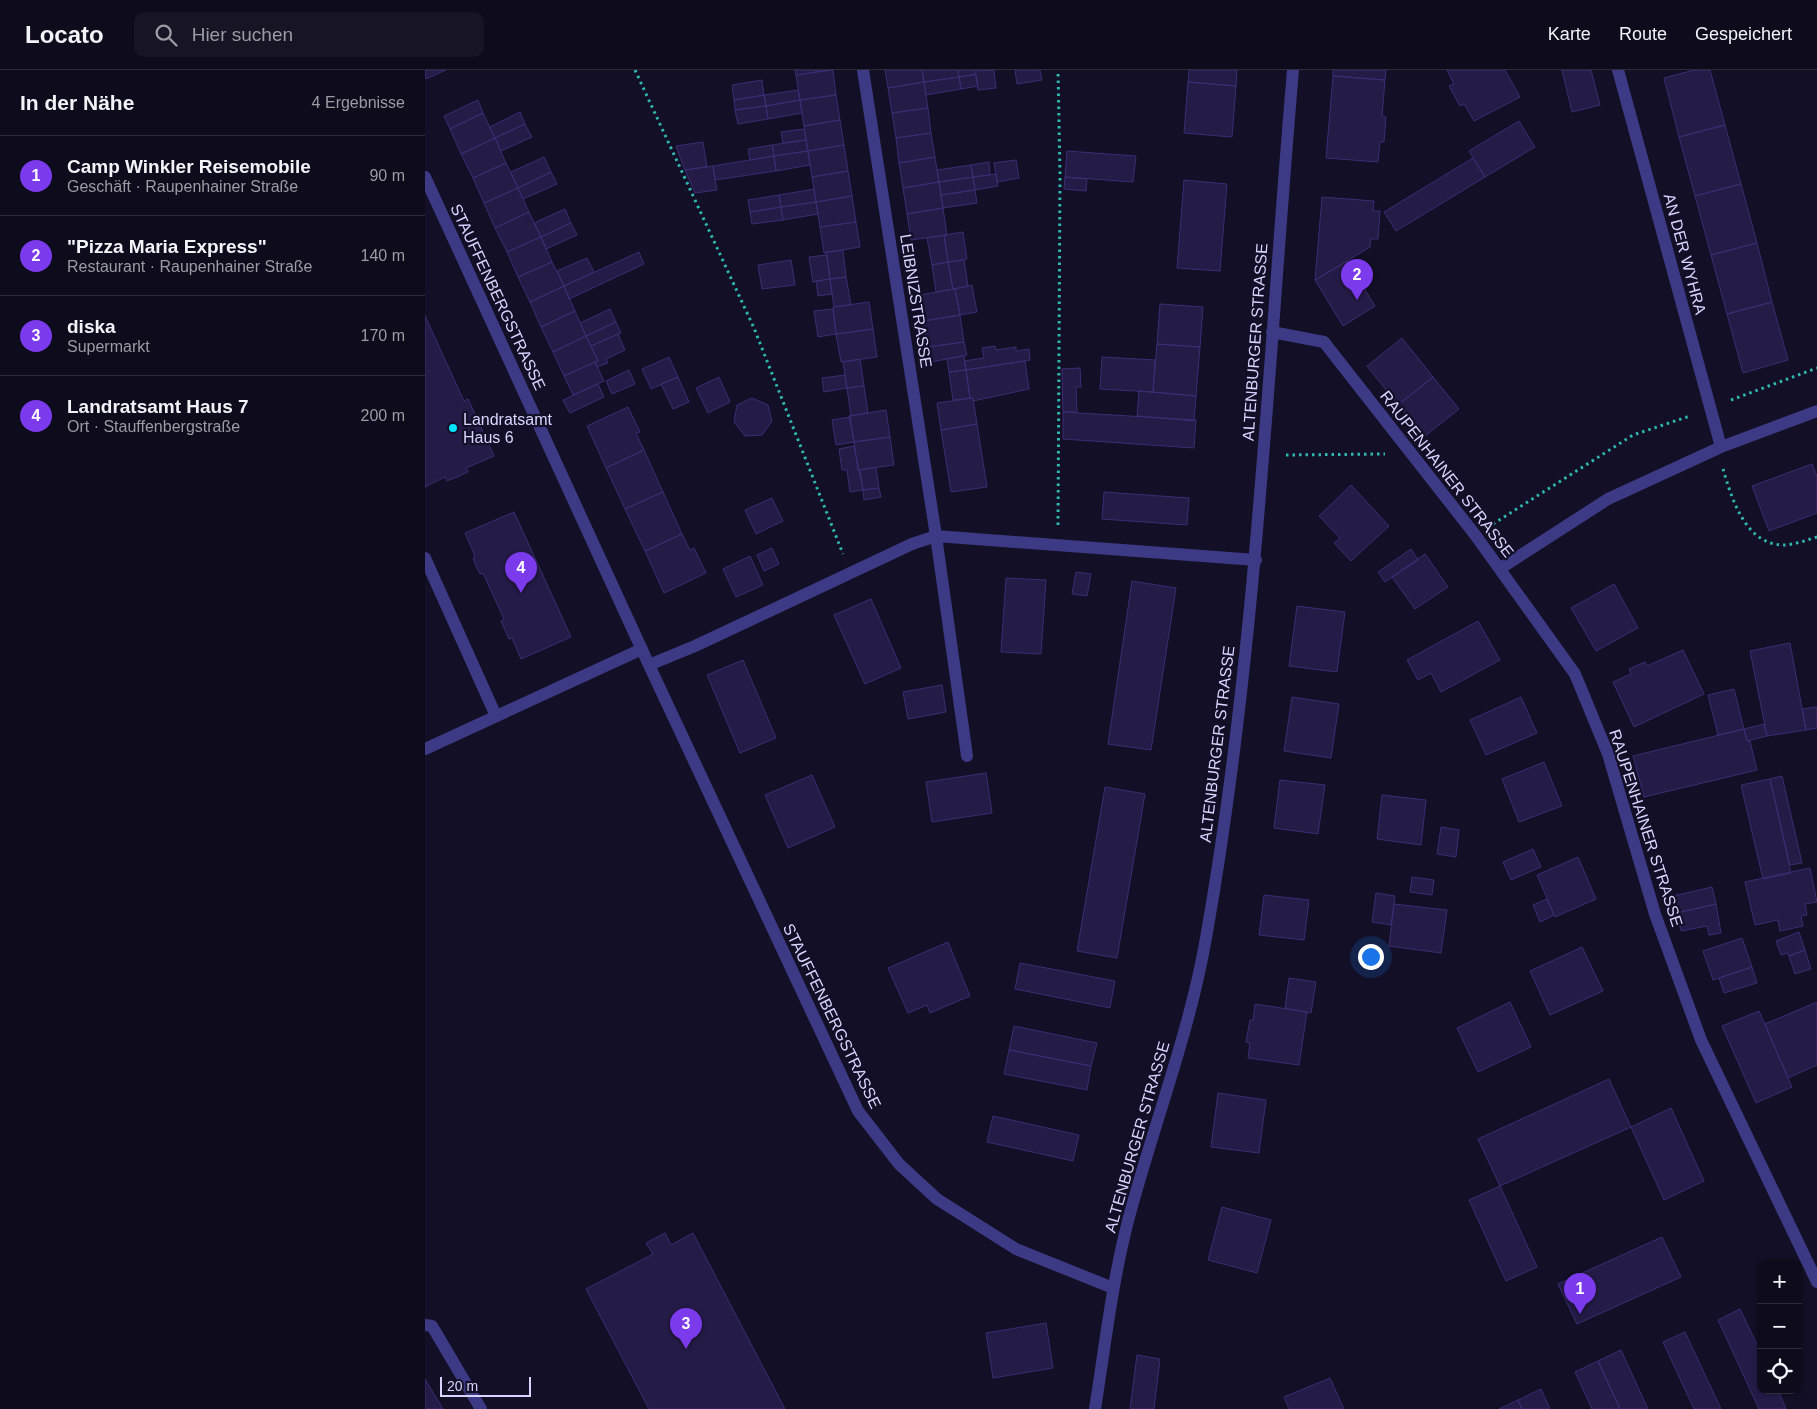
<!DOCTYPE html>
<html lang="de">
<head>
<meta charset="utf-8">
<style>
  body { margin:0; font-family:Helvetica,sans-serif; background:#171425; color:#f1f3f6 }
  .controls { position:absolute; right:15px; bottom:15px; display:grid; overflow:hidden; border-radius:10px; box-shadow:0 1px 4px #0004 }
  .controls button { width:45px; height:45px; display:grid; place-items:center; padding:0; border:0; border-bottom:1px solid #2e2b3b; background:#0e0b1c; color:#f1f3f6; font:25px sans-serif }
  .scale { position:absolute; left:15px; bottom:12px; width:91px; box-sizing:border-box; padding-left:5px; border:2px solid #d9d4ff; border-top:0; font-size:14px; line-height:18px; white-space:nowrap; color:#d9d4ff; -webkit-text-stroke:4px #130f26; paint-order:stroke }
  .you { position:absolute; left:945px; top:886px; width:18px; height:18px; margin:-12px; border:4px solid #fff; border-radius:50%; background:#1a73e8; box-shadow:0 0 0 8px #1a73e833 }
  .badge { display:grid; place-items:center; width:32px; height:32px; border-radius:50%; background:#7c3aed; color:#fff; font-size:16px; font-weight:700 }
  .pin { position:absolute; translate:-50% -41px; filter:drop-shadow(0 1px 2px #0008) }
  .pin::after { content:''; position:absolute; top:26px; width:18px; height:15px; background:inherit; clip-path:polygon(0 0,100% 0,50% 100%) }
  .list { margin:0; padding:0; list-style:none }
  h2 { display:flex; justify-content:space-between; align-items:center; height:65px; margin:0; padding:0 20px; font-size:21px }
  h2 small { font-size:16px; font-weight:400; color:#9b9ba3 }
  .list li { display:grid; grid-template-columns:32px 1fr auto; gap:15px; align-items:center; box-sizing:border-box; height:80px; padding:0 20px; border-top:1px solid #2e2b3b }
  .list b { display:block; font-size:19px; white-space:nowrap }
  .list p { margin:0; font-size:16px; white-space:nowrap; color:#9b9ba3 }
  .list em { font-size:16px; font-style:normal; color:#9b9ba3 }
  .icon { flex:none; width:28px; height:28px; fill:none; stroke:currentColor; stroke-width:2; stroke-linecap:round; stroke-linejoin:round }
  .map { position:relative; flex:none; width:1392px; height:1339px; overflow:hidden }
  header { display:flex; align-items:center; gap:30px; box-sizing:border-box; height:70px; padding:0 25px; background:#0e0b1c; border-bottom:1px solid #2e2b3b }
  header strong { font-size:24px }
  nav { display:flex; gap:28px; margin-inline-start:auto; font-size:18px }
  .search { width:350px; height:45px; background:#171425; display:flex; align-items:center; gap:12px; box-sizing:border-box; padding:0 18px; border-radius:10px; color:#9b9ba3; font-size:19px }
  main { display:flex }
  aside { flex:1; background:#0e0b1c }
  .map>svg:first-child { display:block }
</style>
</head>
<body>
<header>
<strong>Locato</strong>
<div class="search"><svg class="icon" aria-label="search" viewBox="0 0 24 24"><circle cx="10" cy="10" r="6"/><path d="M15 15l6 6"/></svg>Hier suchen</div>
<nav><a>Karte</a><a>Route</a><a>Gespeichert</a></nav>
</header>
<main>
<aside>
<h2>In der Nähe<small>4 Ergebnisse</small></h2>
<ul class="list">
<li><span class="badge">1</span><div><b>Camp Winkler Reisemobile</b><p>Geschäft · Raupenhainer Straße</p></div><em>90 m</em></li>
<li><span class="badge">2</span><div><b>&quot;Pizza Maria Express&quot;</b><p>Restaurant · Raupenhainer Straße</p></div><em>140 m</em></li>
<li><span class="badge">3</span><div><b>diska</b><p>Supermarkt</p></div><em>170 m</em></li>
<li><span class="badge">4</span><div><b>Landratsamt Haus 7</b><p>Ort · Stauffenbergstraße</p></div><em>200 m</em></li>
</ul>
</aside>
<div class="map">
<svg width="1392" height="1339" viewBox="0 0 1392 1339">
  <rect width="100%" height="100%" fill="#130f26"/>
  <path fill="#241b47" stroke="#3b2d73" d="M 0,0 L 21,0 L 1,9 Z
    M 370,0 L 403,0 L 371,5 Z
    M 408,0 L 411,25 L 375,30 L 371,5 Z
    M 460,0 L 497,0 L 499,12 L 463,18 Z
    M 497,0 L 533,0 L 534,7 L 499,12 Z
    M 533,0 L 549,0 L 549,5 L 534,7 Z
    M 569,0 L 571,18 L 553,20 L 550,1 Z
    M 590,0 L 615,0 L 617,10 L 592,14 Z
    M 764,0 L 812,0 L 811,16 L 763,12 Z
    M 908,0 L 961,0 L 960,10 L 908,6 Z
    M 1022,0 L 1080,0 L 1095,27 L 1049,51 L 1039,34 L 1035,36 L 1024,16 L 1029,14 Z
    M 1137,0 L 1166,0 L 1175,35 L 1147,42 Z
    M 1269,0 L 1285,0 L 1300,55 L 1254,67 L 1239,8 Z
    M 551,4 L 553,16 L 536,19 L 534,7 Z
    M 908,6 L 960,10 L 957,46 L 961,47 L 959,72 L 955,72 L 953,92 L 901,88 Z
    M 534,7 L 536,19 L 501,25 L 499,12 Z
    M 337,10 L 339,25 L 309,30 L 307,15 Z
    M 499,12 L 503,38 L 467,43 L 463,18 Z
    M 763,12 L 811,16 L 807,67 L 759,63 Z
    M 373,20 L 375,30 L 341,36 L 339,25 Z
    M 339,25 L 341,36 L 310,40 L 309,30 Z
    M 411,25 L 415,50 L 379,56 L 375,30 Z
    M 53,30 L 58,43 L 25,59 L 19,46 Z
    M 375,30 L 377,43 L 343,49 L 341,36 Z
    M 341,36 L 343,49 L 313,54 L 310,40 Z
    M 503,38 L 506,63 L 471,68 L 467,43 Z
    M 95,42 L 100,54 L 70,68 L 65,57 Z
    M 58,43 L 70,68 L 36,84 L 25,59 Z
    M 415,50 L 419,75 L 383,81 L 379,56 Z
    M 1094,51 L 1110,77 L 1060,107 L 1044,81 Z
    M 100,54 L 107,67 L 76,81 L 70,68 Z
    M 1300,55 L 1316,114 L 1270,126 L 1254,67 Z
    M 379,59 L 381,70 L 358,73 L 356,62 Z
    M 506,63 L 510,87 L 474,93 L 471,68 Z
    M 70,68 L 81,93 L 48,108 L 36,84 Z
    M 381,70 L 383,81 L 349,86 L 347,75 Z
    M 278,72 L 282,97 L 260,100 L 251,76 Z
    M 347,75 L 349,86 L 325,90 L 323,79 Z
    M 419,75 L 423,101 L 387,107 L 383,81 Z
    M 383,81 L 385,95 L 351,101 L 349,86 Z
    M 642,81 L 711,86 L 708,112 L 640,107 Z
    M 349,86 L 351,101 L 290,110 L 288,96 Z
    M 119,87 L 126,102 L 93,118 L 86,102 Z
    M 510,87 L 514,112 L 478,118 L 474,93 Z
    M 1048,88 L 1060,107 L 971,161 L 959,142 Z
    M 591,90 L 594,108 L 572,112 L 569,93 Z
    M 564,92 L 565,105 L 548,107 L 546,95 Z
    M 81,93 L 93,118 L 59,133 L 48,108 Z
    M 546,95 L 548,107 L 514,112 L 512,100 Z
    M 288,96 L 292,120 L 270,123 L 260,100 Z
    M 423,101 L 427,126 L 391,132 L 387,107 Z
    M 126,102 L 132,114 L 98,129 L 93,118 Z
    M 571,104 L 573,116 L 550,120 L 548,107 Z
    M 548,107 L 550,120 L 516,125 L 514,112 Z
    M 640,107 L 662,109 L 661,121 L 639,119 Z
    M 759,110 L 802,114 L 795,201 L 752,198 Z
    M 514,112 L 518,138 L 482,144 L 478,118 Z
    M 1316,114 L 1332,173 L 1286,185 L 1270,126 Z
    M 93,118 L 104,142 L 70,158 L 59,133 Z
    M 389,119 L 391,132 L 356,137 L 354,125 Z
    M 550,120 L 552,133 L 518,138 L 516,125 Z
    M 354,125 L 356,137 L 325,142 L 323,130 Z
    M 427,126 L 431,152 L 395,157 L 391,132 Z
    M 897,127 L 949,131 L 948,141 L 955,141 L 953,169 L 946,169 L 945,177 L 890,210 Z
    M 391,132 L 393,144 L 358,150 L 356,137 Z
    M 356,137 L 358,150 L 327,154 L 325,142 Z
    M 518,138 L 522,165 L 486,170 L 482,144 Z
    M 140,139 L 146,153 L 116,167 L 109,153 Z
    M 104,142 L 116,167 L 82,182 L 70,158 Z
    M 431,152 L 435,177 L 399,183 L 395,157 Z
    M 146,153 L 152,165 L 121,179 L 116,167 Z
    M 538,162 L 542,189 L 523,192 L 519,165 Z
    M 519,165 L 523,192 L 507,195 L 502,168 Z
    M 116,167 L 127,192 L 93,207 L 82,182 Z
    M 1332,173 L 1347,232 L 1302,244 L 1286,185 Z
    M 418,180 L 421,207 L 405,209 L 401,182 Z
    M 214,182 L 219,194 L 144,229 L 139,216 Z
    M 402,185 L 405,209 L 388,212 L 384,187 Z
    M 162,188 L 169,202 L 139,216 L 132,201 Z
    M 366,190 L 370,215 L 337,219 L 333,195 Z
    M 539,190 L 543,216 L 528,219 L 523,192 Z
    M 922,191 L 950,236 L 918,256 L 890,210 Z
    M 127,192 L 139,216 L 105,232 L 93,207 Z
    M 523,192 L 528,219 L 511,222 L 507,195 Z
    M 421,207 L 426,235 L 409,237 L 405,209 Z
    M 405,209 L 407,224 L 393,226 L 391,211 Z
    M 547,215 L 552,242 L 535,245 L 530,219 Z
    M 139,216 L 150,241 L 116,257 L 105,232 Z
    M 530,219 L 535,245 L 499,251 L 494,225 Z
    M 444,232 L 448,259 L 411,264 L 408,237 Z
    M 1347,232 L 1363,290 L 1318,303 L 1302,244 Z
    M 735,234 L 778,237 L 775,277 L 732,274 Z
    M 185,239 L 191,252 L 161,266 L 155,253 Z
    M 408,239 L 411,264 L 393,267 L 389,241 Z
    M 150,241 L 161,266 L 128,282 L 116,257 Z
    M 535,245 L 539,272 L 503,277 L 499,251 Z
    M 0,246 L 39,331 L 43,329 L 69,386 L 41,398 L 43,402 L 32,407 L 22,411 L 20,407 L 0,417 Z
    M 191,252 L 196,263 L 166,276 L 161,266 Z
    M 448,259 L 452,287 L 416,292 L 411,264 Z
    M 193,264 L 200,280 L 181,289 L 183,293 L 172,297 L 170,292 L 173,291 L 166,276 Z
    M 161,266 L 173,291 L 139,306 L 128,282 Z
    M 977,268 L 1008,307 L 973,335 L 942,296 Z
    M 539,272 L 542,285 L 506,292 L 503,277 Z
    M 732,274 L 775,277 L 771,326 L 728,322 Z
    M 570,276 L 571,280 L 591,277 L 591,281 L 604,279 L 605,290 L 541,300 L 539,291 L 559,288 L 557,278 Z
    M 539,286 L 541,300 L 524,302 L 522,289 Z
    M 244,287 L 253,307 L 226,319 L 217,299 Z
    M 677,287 L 730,290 L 728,322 L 675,319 Z
    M 435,289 L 439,316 L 422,318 L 418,292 Z
    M 600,291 L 604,319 L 548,331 L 548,328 L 545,328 L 541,300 Z
    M 170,292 L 179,311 L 148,325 L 139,306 Z
    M 655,298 L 656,317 L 651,317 L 652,342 L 638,342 L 637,299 Z
    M 204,300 L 210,314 L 187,324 L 181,311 Z
    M 541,300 L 545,328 L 528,330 L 524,302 Z
    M 420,305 L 422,318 L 399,322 L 397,308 Z
    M 253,307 L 264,332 L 248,339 L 236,314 Z
    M 294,307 L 305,332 L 283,343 L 271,318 Z
    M 1008,307 L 1034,339 L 999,367 L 973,335 Z
    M 173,314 L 179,327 L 145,343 L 138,330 Z
    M 439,316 L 443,343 L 426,346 L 422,318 Z
    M 714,321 L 771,326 L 769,351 L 712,346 Z
    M 327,328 L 343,335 L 347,351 L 337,365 L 320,366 L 309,352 L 312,335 Z
    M 548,328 L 552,354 L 516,360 L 512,333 Z
    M 203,337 L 215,362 L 211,363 L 219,380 L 181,398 L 162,356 Z
    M 461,340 L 465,367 L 429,372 L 424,346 Z
    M 638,342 L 771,350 L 769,378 L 638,369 Z
    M 425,347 L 429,372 L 411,375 L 407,350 Z
    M 552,354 L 562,417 L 526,422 L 516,360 Z
    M 465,367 L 469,395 L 433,400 L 429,372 Z
    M 429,376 L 438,420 L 425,422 L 422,400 L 417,400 L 414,379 Z
    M 219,380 L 238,422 L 200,439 L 181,398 Z
    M 1387,394 L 1392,406 L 1392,443 L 1344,461 L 1327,416 Z
    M 451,397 L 454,418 L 438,420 L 435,400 Z
    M 926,415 L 964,456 L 926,491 L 909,473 L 915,468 L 894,446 Z
    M 454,418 L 456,427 L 439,430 L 438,420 Z
    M 238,422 L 257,464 L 220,481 L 200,439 Z
    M 679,422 L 764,428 L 762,455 L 677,449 Z
    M 347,428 L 358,451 L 331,464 L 320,440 Z
    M 89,442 L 146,567 L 96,589 L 87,568 L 84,569 L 76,551 L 79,549 L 58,503 L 55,504 L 51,496 L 48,488 L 50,486 L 40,463 Z
    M 257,464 L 265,480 L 269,478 L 281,503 L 239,523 L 220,481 Z
    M 347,478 L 354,494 L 339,501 L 332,485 Z
    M 986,479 L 993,490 L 960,512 L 953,502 Z
    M 1000,484 L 1023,517 L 990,539 L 967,507 Z
    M 325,486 L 338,515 L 311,527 L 298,499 Z
    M 651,502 L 666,504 L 662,526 L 647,524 Z
    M 581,508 L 621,510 L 616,584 L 576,582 Z
    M 707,511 L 751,518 L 726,680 L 683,674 Z
    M 1189,514 L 1213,558 L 1171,581 L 1146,538 Z
    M 446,529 L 476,598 L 440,614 L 409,545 Z
    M 872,536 L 920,542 L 912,602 L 864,596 Z
    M 1053,551 L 1075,590 L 1016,622 L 1006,603 L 993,610 L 982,590 Z
    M 1365,573 L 1381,660 L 1342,666 L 1325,581 Z
    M 1258,580 L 1279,624 L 1209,657 L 1188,612 L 1206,604 L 1204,599 L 1220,592 L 1222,596 Z
    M 318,590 L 351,668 L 315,683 L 282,605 Z
    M 517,615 L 521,642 L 483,649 L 478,622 Z
    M 1309,619 L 1319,659 L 1293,665 L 1283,625 Z
    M 867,627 L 914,634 L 906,688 L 859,681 Z
    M 1096,627 L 1112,663 L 1061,685 L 1045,650 Z
    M 1392,637 L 1392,658 L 1381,660 L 1377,639 Z
    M 1339,654 L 1342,666 L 1322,671 L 1319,659 Z
    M 1319,659 L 1322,671 L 1325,671 L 1332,700 L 1219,727 L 1208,686 Z
    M 1119,692 L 1137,736 L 1094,752 L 1077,709 Z
    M 561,703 L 567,743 L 507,752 L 501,712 Z
    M 387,705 L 410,757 L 363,778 L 340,725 Z
    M 1357,706 L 1377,793 L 1365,795 L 1345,709 Z
    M 1345,709 L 1366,803 L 1338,809 L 1316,715 Z
    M 855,710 L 900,715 L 893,764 L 849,758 Z
    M 680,717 L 720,724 L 692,888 L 652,881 Z
    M 957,725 L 1001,730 L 996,775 L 952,769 Z
    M 1016,757 L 1034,760 L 1031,787 L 1012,784 Z
    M 1108,779 L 1116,797 L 1086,810 L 1078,792 Z
    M 1153,787 L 1171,829 L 1130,847 L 1112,805 Z
    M 1385,798 L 1392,832 L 1380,834 L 1382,845 L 1376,846 L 1378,856 L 1355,861 L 1353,850 L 1330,855 L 1320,812 Z
    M 987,807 L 1009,810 L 1007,825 L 985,822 Z
    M 1287,817 L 1291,834 L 1252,843 L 1248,826 Z
    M 951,823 L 970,826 L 966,855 L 947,852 Z
    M 839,825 L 884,830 L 879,870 L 834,865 Z
    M 1122,829 L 1129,845 L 1115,852 L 1108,835 Z
    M 969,834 L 1022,840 L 1016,883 L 964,876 Z
    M 1291,834 L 1296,863 L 1284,865 L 1282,856 L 1256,861 L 1252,843 Z
    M 1374,862 L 1380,880 L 1364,886 L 1363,883 L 1356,885 L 1351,871 Z
    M 1317,868 L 1327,897 L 1288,910 L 1278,881 Z
    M 523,872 L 545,926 L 505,943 L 502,935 L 483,943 L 463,898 Z
    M 1157,877 L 1178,921 L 1125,945 L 1105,901 Z
    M 1380,880 L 1386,899 L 1370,904 L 1364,886 Z
    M 595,893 L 690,911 L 685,938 L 590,919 Z
    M 1327,897 L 1332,913 L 1299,923 L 1294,908 Z
    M 864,908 L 891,912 L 886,943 L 860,938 Z
    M 1085,932 L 1106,977 L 1053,1002 L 1032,958 Z
    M 1392,932 L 1392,995 L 1363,1008 L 1340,954 Z
    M 830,934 L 882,942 L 874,995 L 823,988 L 825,973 L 821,972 L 825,950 L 828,950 Z
    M 1334,941 L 1367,1017 L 1331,1033 L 1297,956 Z
    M 589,956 L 672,973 L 666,996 L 584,980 Z
    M 584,980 L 666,996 L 662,1020 L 579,1004 Z
    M 1184,1009 L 1206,1057 L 1075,1116 L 1053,1069 Z
    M 793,1023 L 841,1030 L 834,1083 L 786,1077 Z
    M 1246,1038 L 1279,1111 L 1239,1130 L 1206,1057 Z
    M 568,1046 L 654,1065 L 648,1091 L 562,1072 Z
    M 1075,1116 L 1112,1197 L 1081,1211 L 1044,1130 Z
    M 797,1137 L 846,1150 L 832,1203 L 783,1190 Z
    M 240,1163 L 246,1175 L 268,1163 L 360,1339 L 224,1339 L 161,1219 L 228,1184 L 221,1173 Z
    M 1237,1167 L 1256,1207 L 1152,1254 L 1133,1214 Z
    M 1315,1239 L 1336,1283 L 1336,1320 L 1353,1320 L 1361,1339 L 1334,1339 L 1293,1250 Z
    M 621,1253 L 628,1298 L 568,1308 L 561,1263 Z
    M 1260,1262 L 1296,1339 L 1269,1339 L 1238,1272 Z
    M 1196,1280 L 1223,1339 L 1195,1339 L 1173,1291 Z
    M 712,1285 L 735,1289 L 729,1339 L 705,1339 Z
    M 1173,1291 L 1195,1339 L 1167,1339 L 1150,1302 Z
    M 905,1308 L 919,1339 L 864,1339 L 859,1327 Z
    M 0,1309 L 18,1339 L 0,1339 Z
    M 1116,1319 L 1125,1339 L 1097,1339 L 1093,1330 Z
    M 1093,1330 L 1097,1339 L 1074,1339 Z"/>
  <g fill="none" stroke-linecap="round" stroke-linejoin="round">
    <path stroke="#2fb8b0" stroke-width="3" stroke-dasharray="2.5 4" stroke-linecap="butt" d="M 210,0 L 329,258 L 418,484
      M 1306,330 L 1392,298
      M 861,385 L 960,384
      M 1298,399 C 1307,429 1320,474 1358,475 C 1369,475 1382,470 1392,467
      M 1068,454 L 1208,365 L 1265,346
      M 633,455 L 635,105 L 633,0"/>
    <path stroke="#3d3a85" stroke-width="12" d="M 438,0 L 511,466 L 831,490
      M 1193,0 L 1296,377
      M 0,107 L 224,595 L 433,1041 L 474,1094 L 512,1129 L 591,1179 L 688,1218
      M 847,262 L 899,272 L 1051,466 L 1150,604 L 1183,684 L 1230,844 L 1276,970 L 1392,1212
      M 0,488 L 71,646
      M 1076,498 L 1183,429 L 1296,377 L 1392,341
      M 224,595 L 270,576 L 487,474 L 511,466 L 542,686
      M 0,679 L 217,579
      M 0,1255 L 7,1256 L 56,1339
      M 670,1339 C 680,1276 687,1213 703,1151 C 728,1056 764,965 781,868 C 832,581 843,290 868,0"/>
  </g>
  <circle fill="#00e5ff" stroke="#130f26" stroke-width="2" cx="28" cy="358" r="5"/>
  <g text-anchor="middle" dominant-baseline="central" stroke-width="4.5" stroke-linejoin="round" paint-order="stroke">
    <g font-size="16" fill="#d9d4ff" stroke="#130f26">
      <text transform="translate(1260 184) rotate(75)">AN DER WYHRA</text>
      <text transform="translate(73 227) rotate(65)">STAUFFENBERGSTRASSE</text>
      <text transform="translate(491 231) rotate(81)">LEIBNIZSTRASSE</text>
      <text transform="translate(830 272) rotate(-86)">ALTENBURGER STRASSE</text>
      <text transform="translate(1022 404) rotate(52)">RAUPENHAINER STRASSE</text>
      <text transform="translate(792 674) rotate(-83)">ALTENBURGER STRASSE</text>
      <text transform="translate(1221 758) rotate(72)">RAUPENHAINER STRASSE</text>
      <text transform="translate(407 946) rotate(64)">STAUFFENBERGSTRASSE</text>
      <text transform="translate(712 1067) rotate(-74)">ALTENBURGER STRASSE</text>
    </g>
    <g font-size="16" fill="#d9d4ff" stroke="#130f26" text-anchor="start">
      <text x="38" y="349">Landratsamt<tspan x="38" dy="18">Haus 6</tspan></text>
    </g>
  </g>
</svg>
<div class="controls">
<button>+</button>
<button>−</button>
<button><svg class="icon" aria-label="locate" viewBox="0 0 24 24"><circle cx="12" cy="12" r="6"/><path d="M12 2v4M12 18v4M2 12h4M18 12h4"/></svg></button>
</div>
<div class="scale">20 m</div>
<div class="you"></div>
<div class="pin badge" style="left:1155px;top:1244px">1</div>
<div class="pin badge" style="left:932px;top:230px">2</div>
<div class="pin badge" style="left:261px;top:1279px">3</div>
<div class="pin badge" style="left:96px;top:523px">4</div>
</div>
</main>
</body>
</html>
